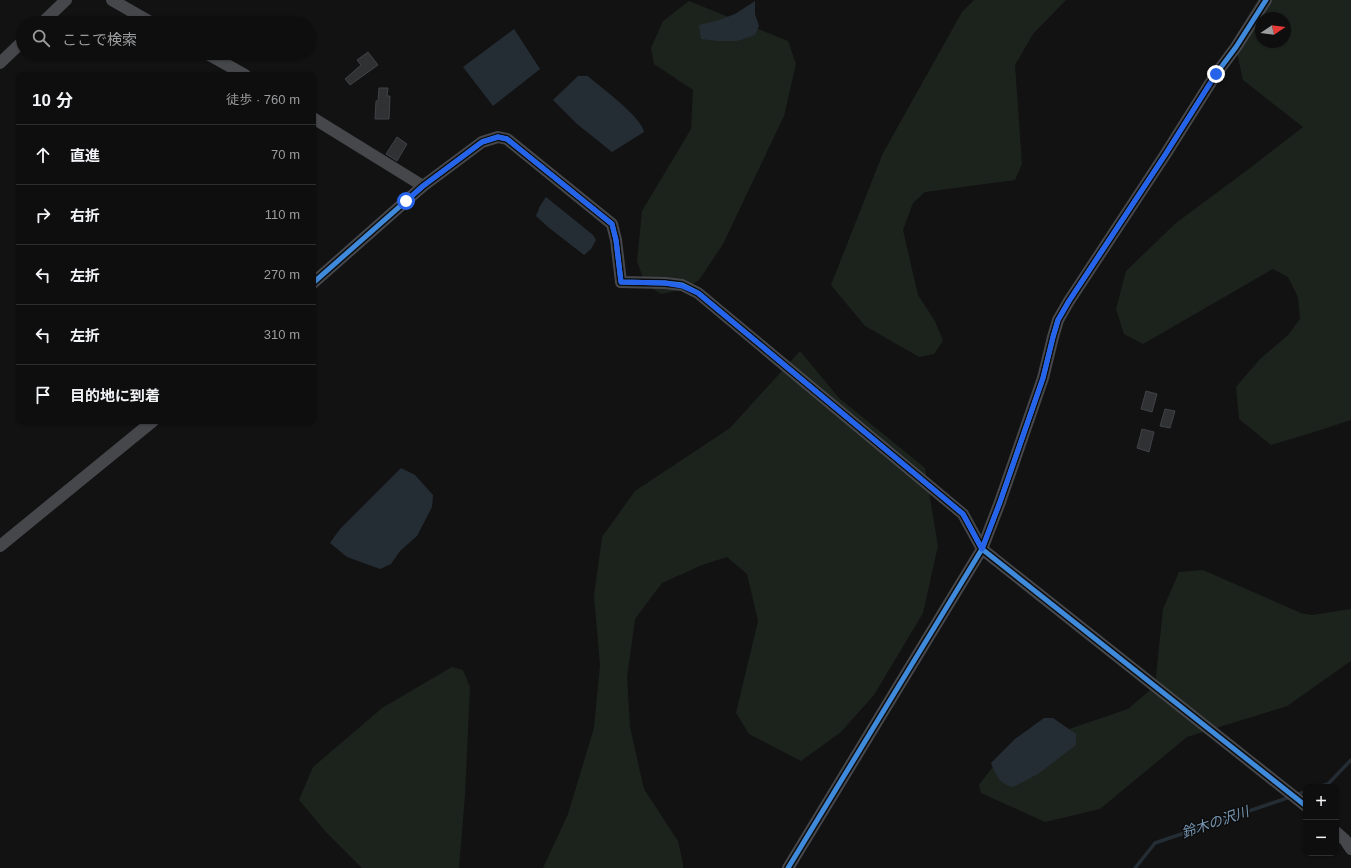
<!DOCTYPE html>
<html lang="ja">
<head>
<meta charset="utf-8">
<style>
  body { margin:0; font-family:Arial,"Noto Sans JP",sans-serif; background:#1c1c1c; color:#f1f3f6 }
  .controls { position:absolute; right:12px; bottom:12px; display:grid; overflow:hidden; border-radius:8px; box-shadow:0 1px 3px #0004 }
  .controls button { width:36px; height:36px; display:grid; place-items:center; padding:0; border:0; border-bottom:1px solid #2e2e2e; background:#0e0e0e; color:#f1f3f6; font:20px sans-serif }
  .compass { position:absolute; left:1255px; top:12px; width:36px; height:36px; border-radius:50%; background:#0e0e0e; box-shadow:0 1px 3px #0004; rotate:77deg }
  .stop { position:absolute; width:12px; height:12px; margin:-9px; border:3px solid #2563eb; border-radius:50%; background:#fff }
  .stop.end { background:#2563eb; border-color:#fff; box-shadow:0 1px 4px #0008 }
  .list { margin:0; padding:0; list-style:none }
  h2 { display:flex; justify-content:space-between; align-items:center; height:52px; margin:0; padding:0 16px; font-size:17px }
  h2 small { font-size:13px; font-weight:400; color:#9b9c9e }
  .list li { display:grid; grid-template-columns:26px 1fr auto; gap:12px; align-items:center; box-sizing:border-box; height:60px; padding:0 16px; border-top:1px solid #2e2e2e }
  .list b { display:block; font-size:15px; white-space:nowrap }
  .list em { font-size:13px; font-style:normal; color:#9b9c9e }
  .icon { flex:none; width:22px; height:22px; fill:none; stroke:currentColor; stroke-width:2; stroke-linecap:round; stroke-linejoin:round }
  .map { position:relative; flex:none; width:1351px; height:868px; overflow:hidden }
  .search { position:absolute; background:#0e0e0e; box-shadow:0 1px 3px #0004; left:16px; top:16px; width:300px; height:44px; display:flex; align-items:center; gap:10px; box-sizing:border-box; padding:0 14px; border-radius:22px; color:#9b9c9e; font-size:15px }
  .panel { position:absolute; background:#0e0e0e; box-shadow:0 1px 3px #0004; left:16px; top:72px; width:300px; height:352px; border-radius:8px }
  .map>svg:first-child { display:block }
</style>
</head>
<body>
<div class="map">
<svg width="1351" height="868" viewBox="0 0 1351 868">
  <rect width="100%" height="100%" fill="#121213"/>
  <path fill="#1c231d" fill-rule="evenodd" d="M 974,0 L 1066,0 L 1033,34 L 1015,65 L 1022,164 L 1015,180 L 925,192 L 913,203 L 903,230 L 918,295 L 935,321 L 943,341 L 934,354 L 919,357 L 865,326 L 831,285 L 883,153 L 962,12 Z
    M 1258,0 L 1351,0 L 1351,420 L 1311,433 L 1271,445 L 1239,419 L 1236,387 L 1260,359 L 1288,335 L 1300,319 L 1298,297 L 1288,277 L 1273,269 L 1143,344 L 1124,334 L 1116,309 L 1126,271 L 1176,223 L 1250,168 L 1303,127 L 1243,80 L 1234,39 ZM 1261,18 L 1285,18 L 1285,42 L 1261,42 Z
    M 689,1 L 788,41 L 796,64 L 784,116 L 723,244 L 699,280 L 684,289 L 661,294 L 645,284 L 637,261 L 642,211 L 691,129 L 693,90 L 654,64 L 651,48 L 663,21 Z
    M 800,351 L 839,398 L 925,468 L 938,546 L 923,613 L 874,695 L 841,732 L 801,761 L 749,734 L 736,713 L 758,621 L 747,574 L 727,557 L 702,565 L 662,583 L 635,619 L 627,677 L 630,727 L 644,789 L 678,841 L 683,864 L 683,868 L 543,868 L 568,814 L 594,728 L 600,665 L 594,596 L 602,537 L 635,491 L 730,428 Z
    M 1203,570 L 1301,613 L 1312,615 L 1351,609 L 1351,661 L 1287,706 L 1187,737 L 1100,809 L 1045,822 L 981,793 L 979,785 L 992,768 L 1025,744 L 1128,709 L 1155,686 L 1163,609 L 1179,572 Z
    M 452,667 L 463,670 L 470,687 L 465,795 L 459,868 L 362,868 L 326,832 L 299,800 L 313,767 L 382,708 Z"/>
  <path fill="#252d34" d="M 755,1 L 755,14 L 759,26 L 755,35 L 737,41 L 718,41 L 701,39 L 699,25 L 716,21 L 735,14 Z
    M 514,29 L 540,69 L 493,106 L 463,67 Z
    M 578,76 L 588,76 C 601,88 641,116 644,132 L 612,152 L 577,124 L 553,100 Z
    M 546,197 L 593,235 L 596,240 L 591,249 L 584,255 L 548,227 L 536,216 L 540,206 Z
    M 401,468 L 415,475 L 433,495 L 432,507 L 417,536 L 400,551 L 391,564 L 380,569 L 347,557 L 330,543 L 340,529 Z
    M 1044,718 L 1053,718 L 1076,734 L 1076,745 L 1038,774 L 1013,787 C 1001,785 995,775 991,763 L 1015,739 Z"/>
  <g fill="none" stroke-linecap="round" stroke-linejoin="round">
    <path stroke="#252d34" stroke-width="3.5" d="M 1318,787 L 1328,784 L 1351,760
      M 1296,795 L 1306,791
      M 1135,868 L 1155,843 L 1290,797"/>
  </g>
  <path fill="#303133" stroke="#404247" d="M 368,52 L 378,65 L 350,85 L 345,79 L 361,65 L 357,60 Z
    M 379,88 L 388,88 L 387,96 L 390,96 L 389,119 L 375,119 L 376,101 L 378,101 Z
    M 397,137 L 407,144 L 397,161 L 386,154 Z
    M 1146,391 L 1157,394 L 1152,412 L 1141,409 Z
    M 1165,409 L 1175,411 L 1170,428 L 1160,426 Z
    M 1142,429 L 1154,432 L 1149,452 L 1137,448 Z"/>
  <g fill="none" stroke-linecap="round" stroke-linejoin="round">
    <path stroke="#46474b" stroke-width="12" d="M 112,0 L 152,23
      M 42,23 L 66,0
      M 206,53 L 245,75
      M 0,63 L 23,41
      M 313,118 L 423,186
      M 313,283 L 423,186 L 482,142 L 498,137 L 507,139 L 612,224 L 616,240 L 621,282 L 665,283 L 682,285 L 698,293 L 963,514 L 982,549 L 1306,806
      M 0,546 L 153,421
      M 1336,832 L 1345,840 L 1351,849
      M 788,868 L 982,549 L 1000,502 L 1043,378 L 1053,337 L 1058,320 L 1069,301 L 1165,155 L 1216,74 L 1236,47 L 1266,0"/>
    <g stroke="#0d0d0e" stroke-width="8">
      <path id="cycleway" d="M 313,283 L 423,186 L 482,142 L 498,137 L 507,139 L 612,224 L 616,240 L 621,282 L 665,283 L 682,285 L 698,293 L 963,514 L 982,549 L 1306,806
        M 788,868 L 982,549 L 1000,502 L 1043,378 L 1053,337 L 1058,320 L 1069,301 L 1165,155 L 1216,74 L 1236,47 L 1266,0"/>
    </g>
    <use href="#cycleway" stroke="#408adc" stroke-width="5"/>
  </g>
  <g fill="none" stroke-linecap="round" stroke-linejoin="round">
    <path stroke="#2563eb" stroke-width="5" d="M 406,201 L 423,186 L 482,142 L 498,137 L 507,139 L 612,224 L 616,240 L 621,282 L 665,283 L 682,286 L 698,293 L 963,514 L 982,549 L 1000,502 L 1043,378 L 1053,337 L 1058,320 L 1069,301 L 1165,155 L 1216,74"/>
  </g>
  <g text-anchor="middle" dominant-baseline="central" stroke-width="3" stroke-linejoin="round" paint-order="stroke">
    <g font-size="14" font-style="italic" fill="#7796b2" stroke="#0d0d0e">
      <text transform="translate(1215 822) rotate(-19)">鈴木の沢川</text>
    </g>
  </g>
</svg>
<div class="controls">
<button>+</button>
<button>−</button>
</div>
<svg class="compass" viewBox="-18 -18 36 36"><path d="M0-13l5 13h-10z" fill="#e53935"/><path d="M0 13l5-13h-10z" fill="#9b9c9e"/></svg>
<div class="stop" style="left:406px;top:201px"></div>
<div class="stop end" style="left:1216px;top:74px"></div>
<div class="search"><svg class="icon" aria-label="search" viewBox="0 0 24 24"><circle cx="10" cy="10" r="6"/><path d="M15 15l6 6"/></svg>ここで検索</div>
<section class="panel">
<h2>10 分<small>徒歩 · 760 m</small></h2>
<ul class="list">
<li><svg class="icon" aria-label="ahead" viewBox="0 0 24 24"><path d="M12 20V5M6 11l6-6 6 6"/></svg><div><b>直進</b></div><em>70 m</em></li>
<li><svg class="icon" aria-label="right" viewBox="0 0 24 24"><path d="M7 20v-9h11M14 6l5 5-5 5"/></svg><div><b>右折</b></div><em>110 m</em></li>
<li><svg class="icon" aria-label="left" viewBox="0 0 24 24"><path d="M17 20v-9H6M10 6l-5 5 5 5"/></svg><div><b>左折</b></div><em>270 m</em></li>
<li><svg class="icon" aria-label="left" viewBox="0 0 24 24"><path d="M17 20v-9H6M10 6l-5 5 5 5"/></svg><div><b>左折</b></div><em>310 m</em></li>
<li><svg class="icon" aria-label="arrive" viewBox="0 0 24 24"><path d="M6 21V4h12l-3 4 3 4H6"/></svg><div><b>目的地に到着</b></div></li>
</ul>
</section>
</div>
</body>
</html>
